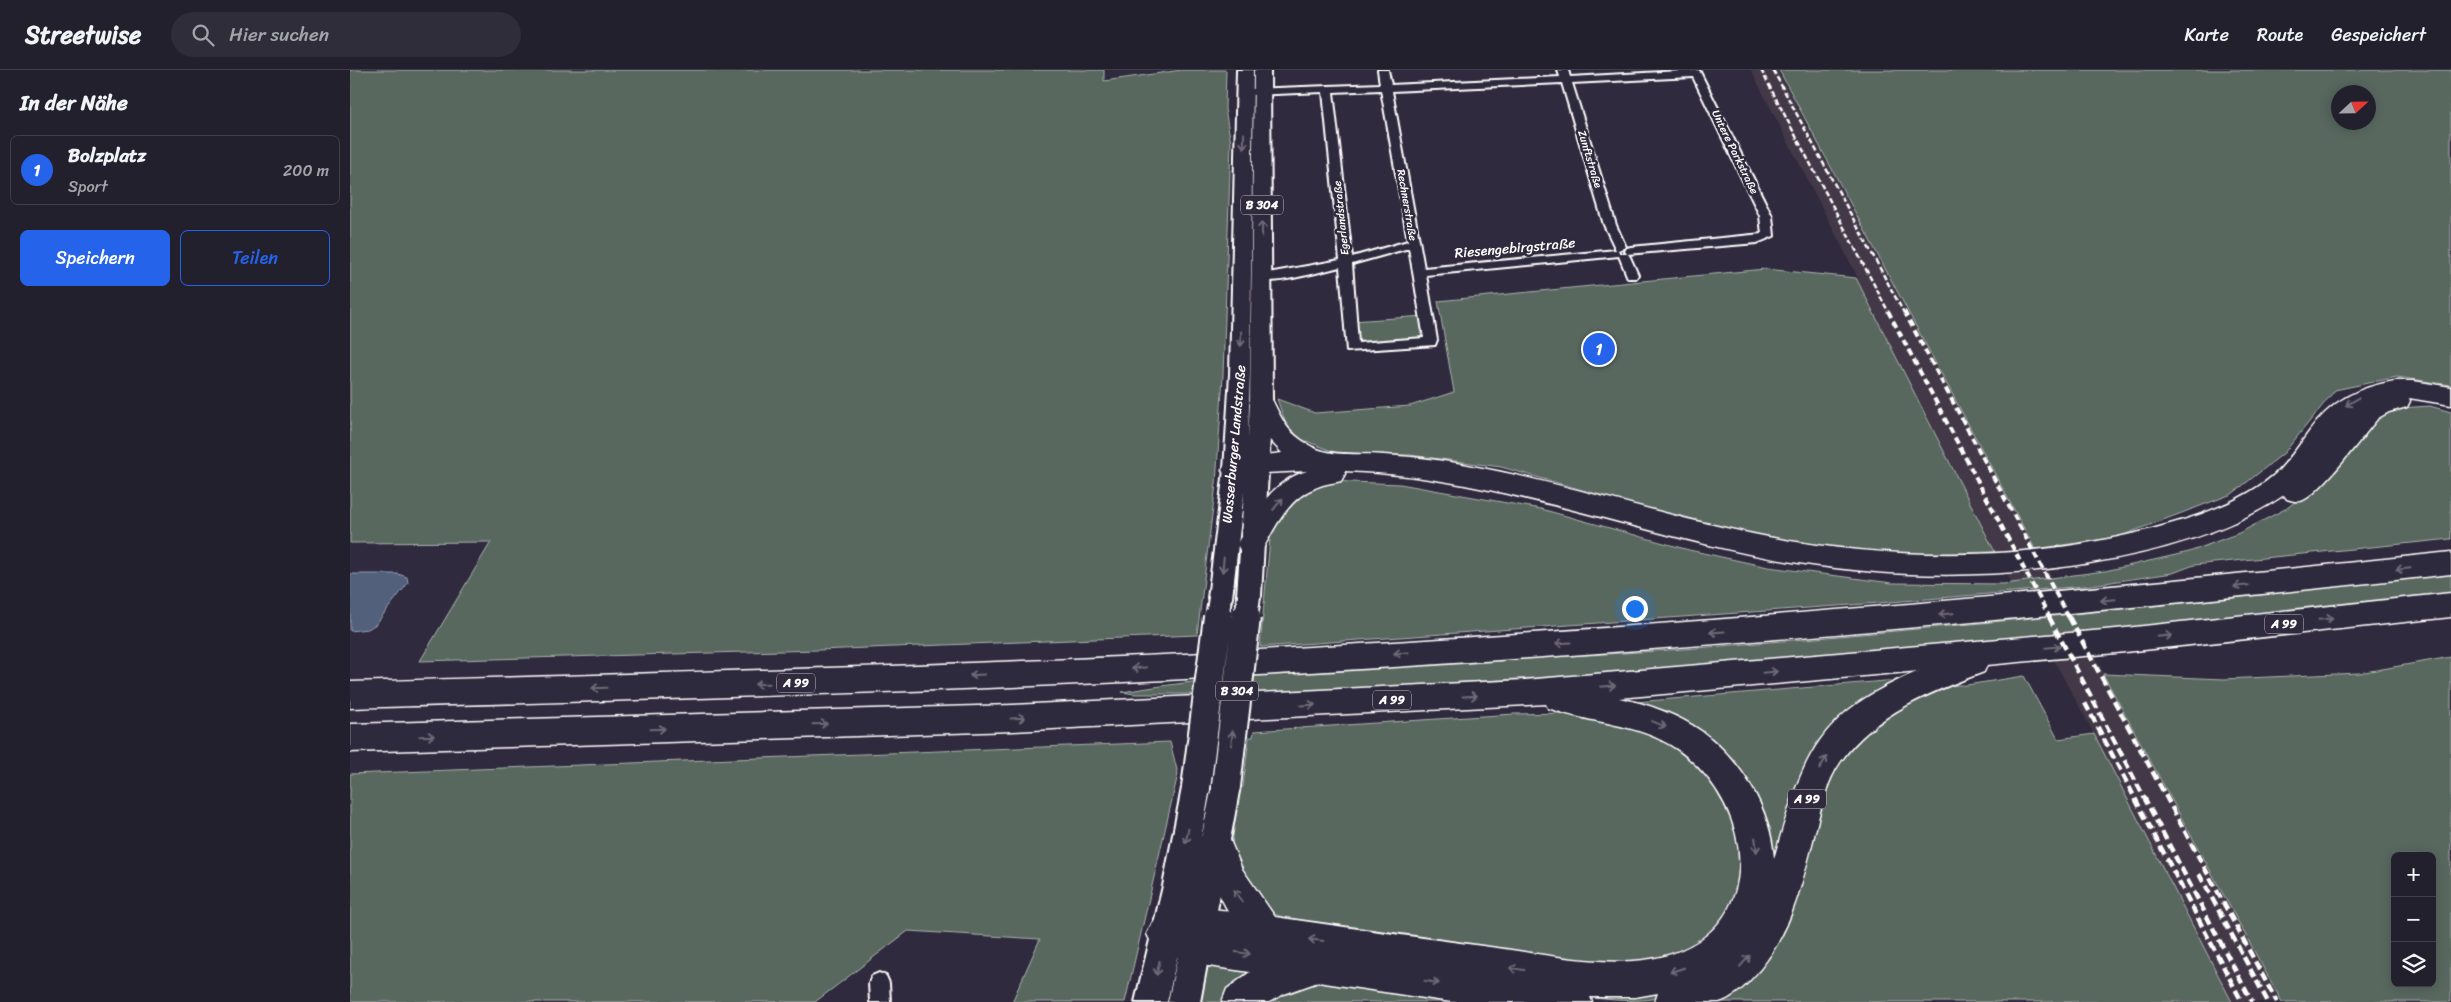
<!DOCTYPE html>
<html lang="de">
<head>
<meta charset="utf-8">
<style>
  body { margin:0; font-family:Sriracha,sans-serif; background:#2f2d3a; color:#f1f3f6 }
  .controls { position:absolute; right:15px; bottom:15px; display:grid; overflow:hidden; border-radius:8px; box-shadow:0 2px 12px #0003 }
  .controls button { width:45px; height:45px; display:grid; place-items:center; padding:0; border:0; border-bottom:1px solid #403e4a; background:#23202e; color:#f1f3f6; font:25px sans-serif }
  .compass { position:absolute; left:1981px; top:15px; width:45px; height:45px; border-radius:50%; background:#23202e; box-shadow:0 2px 12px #0003; rotate:68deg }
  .you { position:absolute; left:1284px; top:538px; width:18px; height:18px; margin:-12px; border:4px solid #fff; border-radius:50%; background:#1a73e8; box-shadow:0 0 0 8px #1a73e833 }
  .badge { display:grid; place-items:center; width:32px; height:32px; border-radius:50%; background:#2563eb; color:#fff; font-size:16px; font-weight:700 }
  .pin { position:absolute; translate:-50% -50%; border:2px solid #fff; box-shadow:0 1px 5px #0006 }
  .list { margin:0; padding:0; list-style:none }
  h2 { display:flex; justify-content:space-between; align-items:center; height:65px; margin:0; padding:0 20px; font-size:21px }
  h2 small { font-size:16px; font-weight:400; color:#a3a3aa }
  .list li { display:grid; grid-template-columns:32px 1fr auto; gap:15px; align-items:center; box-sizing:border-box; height:70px; margin:0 10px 10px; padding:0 10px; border:1px solid #403e4a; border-radius:8px }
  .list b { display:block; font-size:19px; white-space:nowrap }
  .list p { margin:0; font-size:16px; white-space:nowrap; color:#a3a3aa }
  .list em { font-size:16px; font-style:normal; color:#a3a3aa }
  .actions { display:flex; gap:10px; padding:15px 20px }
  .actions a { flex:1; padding:11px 0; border:1px solid #2563eb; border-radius:8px; text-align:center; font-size:18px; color:#2563eb }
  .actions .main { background:#2563eb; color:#fff }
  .icon { flex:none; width:28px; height:28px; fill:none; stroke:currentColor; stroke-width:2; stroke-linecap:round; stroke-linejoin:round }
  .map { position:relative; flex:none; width:2101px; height:932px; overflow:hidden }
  header { display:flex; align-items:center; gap:30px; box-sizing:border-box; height:70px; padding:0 25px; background:#23202e; border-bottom:1px solid #403e4a }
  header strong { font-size:24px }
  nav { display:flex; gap:28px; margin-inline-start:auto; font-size:18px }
  .search { width:350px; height:45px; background:#2f2d3a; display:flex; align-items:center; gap:12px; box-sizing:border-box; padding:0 18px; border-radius:28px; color:#a3a3aa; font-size:19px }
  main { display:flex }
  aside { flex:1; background:#23202e }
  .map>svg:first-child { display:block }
</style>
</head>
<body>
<header>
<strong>Streetwise</strong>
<div class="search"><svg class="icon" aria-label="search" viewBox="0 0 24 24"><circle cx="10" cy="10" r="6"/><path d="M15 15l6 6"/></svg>Hier suchen</div>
<nav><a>Karte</a><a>Route</a><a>Gespeichert</a></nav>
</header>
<main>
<aside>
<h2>In der Nähe<small></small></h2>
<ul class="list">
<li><span class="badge">1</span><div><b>Bolzplatz</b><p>Sport</p></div><em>200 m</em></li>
</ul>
<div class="actions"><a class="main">Speichern</a><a>Teilen</a></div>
</aside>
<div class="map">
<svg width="2101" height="932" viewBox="0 0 2101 932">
  <rect width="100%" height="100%" fill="#2f2a3d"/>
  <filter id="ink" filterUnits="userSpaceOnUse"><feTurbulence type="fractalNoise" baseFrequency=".02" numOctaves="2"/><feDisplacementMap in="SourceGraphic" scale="10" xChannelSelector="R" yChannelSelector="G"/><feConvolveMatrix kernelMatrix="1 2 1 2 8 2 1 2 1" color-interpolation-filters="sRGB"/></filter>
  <g filter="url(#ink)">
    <path fill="#433947" d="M 1401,0 L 1427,0 L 1932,932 L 1882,932 L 1744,664 L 1645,482 L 1506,208 L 1508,208 Z"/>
    <path fill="#59685f" stroke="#acb4af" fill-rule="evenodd" d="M 0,0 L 754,0 L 754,11 L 832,0 L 876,0 L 875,39 L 881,73 L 873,306 L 866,414 L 847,565 L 468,580 L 70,591 L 141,472 L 0,473 Z
      M 1429,0 L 2101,0 L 2101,315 L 2047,307 L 1985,320 L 1934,383 L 1882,424 L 1768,467 L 1685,479 ZM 1988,22 L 2018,22 L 2018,52 L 1988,52 Z
      M 1415,199 L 1506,208 L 1645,482 L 1540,484 L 1457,475 L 1374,460 L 1151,397 L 1060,385 L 987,383 L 951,369 L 936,354 L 927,329 L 965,343 L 1060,336 L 1104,322 L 1088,231 Z
      M 1075,246 L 1079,268 L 1005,274 L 1002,251 Z
      M 2080,336 L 2101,342 L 2101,469 L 1844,495 L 1823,503 L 1734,516 L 1529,533 L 910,577 L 920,468 L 926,447 L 934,435 L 977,411 L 1050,414 L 1191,439 L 1339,480 L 1418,497 L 1542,513 L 1654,514 L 1755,501 L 1839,482 L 1889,463 L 1937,438 L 1968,413 L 2030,344 L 2049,338 Z
      M 2101,504 L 2101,525 L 1622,574 L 1249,604 L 919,624 L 785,624 L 772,622 C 962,591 1155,593 1347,578 C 1599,558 1850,532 2101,504 Z
      M 2101,587 L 2101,932 L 1932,932 L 1753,604 L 1874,609 L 2009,603 ZM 2045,786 L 2082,786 L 2082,913 L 2045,913 Z
      M 1674,606 L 1708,669 L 1744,664 L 1882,932 L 1352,932 L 1499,670 L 1580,616 L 1617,615 Z
      M 1559,609 C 1534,623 1506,635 1487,658 C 1457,693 1447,735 1435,778 C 1431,798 1426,818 1419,837 C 1400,889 1350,924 1295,930 C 1270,932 1244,928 1220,925 L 857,866 L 859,861 C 945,874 1031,887 1117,901 C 1154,907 1191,913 1228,917 C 1241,919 1254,922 1267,922 C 1372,921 1446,844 1406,739 C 1384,684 1332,648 1275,636 L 1274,633 Z
      M 1216,643 L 1254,647 L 1324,671 L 1364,703 L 1397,775 L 1385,837 L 1358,871 L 1278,899 L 941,851 L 913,839 L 898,824 L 882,775 L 889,717 L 893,717 L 899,667 L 903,667 L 904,661 L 1164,644 Z
      M 820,672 L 828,704 L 775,932 L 662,932 L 690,869 L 558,861 L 465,932 L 0,932 L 0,704 Z
      M 853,886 L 928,896 L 876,932 L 845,932 Z
      M 957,907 L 1162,932 L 903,932 Z"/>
    <path fill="#52617c" stroke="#97a0b0" d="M 0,504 L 48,504 L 57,507 L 58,513 L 26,554 L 18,559 L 0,561 Z"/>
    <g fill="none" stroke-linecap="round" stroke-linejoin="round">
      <g stroke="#fff" stroke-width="4">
        <path id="minor" d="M 1028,0 L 1038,0 L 1041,15 L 1210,7 L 1208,0 L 1218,0 L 1220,7 L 1349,0 L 1422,146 L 1424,166 L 1407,173 L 1277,184 L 1275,181 L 1277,178 L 1281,177 L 1412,164 L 1410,146 L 1343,7 L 1222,13 L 1266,155 L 1276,177 L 1268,180 L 1270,184 L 1278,184 L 1280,187 L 1288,205 L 1286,208 L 1278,208 L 1269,186 L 1076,205 L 1087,270 L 1085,275 L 997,281 L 990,197 C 976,200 915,218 907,208 L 913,204 L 990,190 L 973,22 L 901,25 L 896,22 L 901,19 L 1030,14 ZM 1212,13 L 1254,155 L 1266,180 L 1074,198 L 1042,21 ZM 1031,20 L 1058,171 L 1002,187 L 983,22 ZM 1059,178 L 1074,268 L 1008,273 L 1002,194 Z
          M 529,903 L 536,906 L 539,913 L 540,932 L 520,932 L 519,913 L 522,906 Z"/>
      </g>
      <g stroke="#fff" stroke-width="4">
        <path id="primary" d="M 887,0 L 903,0 L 900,304 L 898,369 L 900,332 L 904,0 L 920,0 L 922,332 L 911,526 L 908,533 L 899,536 L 890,533 L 887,526 L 894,422 L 882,528 L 879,535 L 870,538 L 861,535 L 858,528 L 874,400 L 880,304 Z
          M 876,703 L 886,707 L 890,716 L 850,932 L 818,932 L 831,870 L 817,932 L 785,932 L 813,816 L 832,718 L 836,709 L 846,705 L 856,709 L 860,718 L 850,775 L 862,716 L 866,707 Z"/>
      </g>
      <g stroke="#fff" stroke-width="3">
        <path id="motorway" d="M 2045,311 L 2063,311 L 2101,317 L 2101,335 L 2059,328 L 2060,331 L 2057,337 L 2039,342 L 2028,348 C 2012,367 1974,419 1955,429 C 1949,433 1943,431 1937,429 L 1934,425 C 1876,464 1803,483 1734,494 C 1608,514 1482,505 1359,475 C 1237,446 1120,405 994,401 L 995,404 L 991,411 C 983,413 973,414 965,418 C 938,428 924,459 911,482 L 901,485 L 891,482 L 887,474 C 904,443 922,411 957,401 L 913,403 L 885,410 L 876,407 L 872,400 L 876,393 L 899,387 L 932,383 L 917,367 L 899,332 L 902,326 L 911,323 L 920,326 C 928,340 933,356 946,366 C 953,372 964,379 973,381 C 989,386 1016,383 1034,385 C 1070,387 1106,392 1142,400 C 1230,418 1315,446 1403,464 C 1538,492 1687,493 1820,454 C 1856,444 1896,429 1924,405 C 1938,392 1948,377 1959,362 C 1981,331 2008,317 2045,311 Z
          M 2101,482 L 2101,504 C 1680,550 1259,587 836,609 C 557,623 279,630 0,638 L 0,612 C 279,604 557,597 835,584 C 1258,562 1680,527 2101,482 Z
          M 2101,523 L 2101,547 L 1766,583 L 1637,595 L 1634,602 C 1581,622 1525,643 1491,691 C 1476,712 1471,738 1465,762 C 1452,814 1439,871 1400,910 C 1393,918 1380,929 1369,932 C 1357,932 1320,932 1305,932 L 1308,923 L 1285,927 L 1240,927 L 1242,932 L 1101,932 L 968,912 L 934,924 L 919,932 L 872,932 L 877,919 L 900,902 L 844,894 L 803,876 L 797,864 L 803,852 L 849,837 L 878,841 L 862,811 L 848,774 L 853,763 L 865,758 L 877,763 L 892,799 L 925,847 C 999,858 1073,868 1147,878 C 1198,885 1250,897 1301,889 C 1419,869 1410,737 1327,679 C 1287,652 1241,654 1198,638 L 1196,634 L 663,661 L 0,682 L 0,654 L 663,635 L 1175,610 L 1766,559 ZM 1569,601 C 1464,645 1454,686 1424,789 C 1421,739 1391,690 1351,661 C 1327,644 1297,634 1269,628 Z"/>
      </g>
      <use href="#minor" fill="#2f2a3d" fill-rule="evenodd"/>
      <use href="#primary" fill="#2f2a3d" fill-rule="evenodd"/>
      <use href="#motorway" fill="#2f2a3d" fill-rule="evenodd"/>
      <path stroke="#fff" stroke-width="2.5" stroke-dasharray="5.5 2.5" stroke-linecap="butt" d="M 1411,0 L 1539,243
        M 1423,0 L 1554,243"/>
      <path stroke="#fff" stroke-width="4" stroke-dasharray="7 4" stroke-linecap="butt" d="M 1538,241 L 1700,548
        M 1554,241 L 1719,548"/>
      <path stroke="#fff" stroke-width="4.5" stroke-dasharray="9 4.5" stroke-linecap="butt" d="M 1699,547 L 1902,932
        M 1719,547 L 1927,932
        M 1735,633 L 1892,932
        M 1849,804 L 1918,932"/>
      <g stroke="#fff" stroke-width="26" stroke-linecap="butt">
        <path id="primary-bridge-far1" d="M 867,548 L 870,528
          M 896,548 L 899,526"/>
      </g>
      <g stroke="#fff" stroke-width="32" stroke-linecap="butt">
        <path id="primary-bridge" d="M 876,716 L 896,547
          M 846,718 L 868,547"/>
      </g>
      <use href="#primary-bridge-far1" stroke="#2f2a3d" stroke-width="22"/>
      <use href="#primary-bridge" stroke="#2f2a3d" stroke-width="28"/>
    </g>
    <defs><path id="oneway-shaft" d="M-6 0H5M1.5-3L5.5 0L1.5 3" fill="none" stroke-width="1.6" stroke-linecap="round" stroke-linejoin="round" transform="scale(1.25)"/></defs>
    <g stroke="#6d6a77">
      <use href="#oneway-shaft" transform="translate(894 71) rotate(91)"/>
      <use href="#oneway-shaft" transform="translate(912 159) rotate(-90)"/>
      <use href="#oneway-shaft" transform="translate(891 269) rotate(91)"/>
      <use href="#oneway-shaft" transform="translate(2002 332) rotate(149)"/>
      <use href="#oneway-shaft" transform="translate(928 434) rotate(-50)"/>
      <use href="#oneway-shaft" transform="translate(873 495) rotate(96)"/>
      <use href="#oneway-shaft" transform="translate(2053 499) rotate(174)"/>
      <use href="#oneway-shaft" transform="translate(1891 516) rotate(174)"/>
      <use href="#oneway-shaft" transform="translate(1758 530) rotate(175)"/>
      <use href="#oneway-shaft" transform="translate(1596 544) rotate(175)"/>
      <use href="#oneway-shaft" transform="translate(1976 549) rotate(-6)"/>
      <use href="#oneway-shaft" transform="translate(1367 562) rotate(176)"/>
      <use href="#oneway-shaft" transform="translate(1815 566) rotate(-6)"/>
      <use href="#oneway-shaft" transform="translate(1213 573) rotate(176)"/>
      <use href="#oneway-shaft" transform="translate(1703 577) rotate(-5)"/>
      <use href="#oneway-shaft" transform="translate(1051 583) rotate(176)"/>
      <use href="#oneway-shaft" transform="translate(789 598) rotate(177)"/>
      <use href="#oneway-shaft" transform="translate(1420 602) rotate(-5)"/>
      <use href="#oneway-shaft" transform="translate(627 605) rotate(177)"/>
      <use href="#oneway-shaft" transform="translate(412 614) rotate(178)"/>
      <use href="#oneway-shaft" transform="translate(1258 616) rotate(-5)"/>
      <use href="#oneway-shaft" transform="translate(249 618) rotate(178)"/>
      <use href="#oneway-shaft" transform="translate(1120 626) rotate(-3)"/>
      <use href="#oneway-shaft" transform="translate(958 635) rotate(-3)"/>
      <use href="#oneway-shaft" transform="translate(668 648) rotate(-3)"/>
      <use href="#oneway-shaft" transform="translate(470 654) rotate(-2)"/>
      <use href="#oneway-shaft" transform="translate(1309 654) rotate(22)"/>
      <use href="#oneway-shaft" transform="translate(308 659) rotate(-2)"/>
      <use href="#oneway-shaft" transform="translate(77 666) rotate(-2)"/>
      <use href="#oneway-shaft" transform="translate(882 668) rotate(-83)"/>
      <use href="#oneway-shaft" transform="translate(1473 693) rotate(-61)"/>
      <use href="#oneway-shaft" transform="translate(837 766) rotate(101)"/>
      <use href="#oneway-shaft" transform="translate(1406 775) rotate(84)"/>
      <use href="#oneway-shaft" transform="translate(888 826) rotate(-123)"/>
      <use href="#oneway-shaft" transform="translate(966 870) rotate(-173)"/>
      <use href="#oneway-shaft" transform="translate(893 883) rotate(8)"/>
      <use href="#oneway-shaft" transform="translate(1395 891) rotate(-49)"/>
      <use href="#oneway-shaft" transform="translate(808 898) rotate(102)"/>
      <use href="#oneway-shaft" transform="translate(1167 899) rotate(-172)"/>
      <use href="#oneway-shaft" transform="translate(1327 900) rotate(162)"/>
      <use href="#oneway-shaft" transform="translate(1082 912) rotate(9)"/>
    </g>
  </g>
  <g text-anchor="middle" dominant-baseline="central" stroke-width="5" stroke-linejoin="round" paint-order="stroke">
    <g font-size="11" fill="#fff" stroke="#2f2a3d">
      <text transform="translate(1385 82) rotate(64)">Untere Parkstraße</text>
      <text transform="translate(1240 89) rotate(73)">Zunftstraße</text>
      <text transform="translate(1057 135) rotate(80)">Rechnerstraße</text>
      <text transform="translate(991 148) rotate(-96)">Egerlandstraße</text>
    </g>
    <g fill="#2f2a3d" stroke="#c1bfc5" stroke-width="1">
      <rect x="891" y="125.5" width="42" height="19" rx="4"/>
      <rect x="1915" y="544.5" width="38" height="19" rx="4"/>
      <rect x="427" y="603.5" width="38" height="19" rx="4"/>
      <rect x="866" y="611.5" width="42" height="19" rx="4"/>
      <rect x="1023" y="620.5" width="38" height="19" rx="4"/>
      <rect x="1438" y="719.5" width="38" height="19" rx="4"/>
    </g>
    <g font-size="12" font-weight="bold" fill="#fff">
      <text x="912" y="135">B 304</text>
      <text x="1934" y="554">A 99</text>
      <text x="446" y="613">A 99</text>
      <text x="887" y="621">B 304</text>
      <text x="1042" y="630">A 99</text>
      <text x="1457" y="729">A 99</text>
    </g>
    <g font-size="14" fill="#fff" stroke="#2f2a3d">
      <text transform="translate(1165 178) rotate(-5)">Riesengebirgstraße</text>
      <text transform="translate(884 374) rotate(-85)">Wasserburger Landstraße</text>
    </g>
  </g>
</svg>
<div class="controls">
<button>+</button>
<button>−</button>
<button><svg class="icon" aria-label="layers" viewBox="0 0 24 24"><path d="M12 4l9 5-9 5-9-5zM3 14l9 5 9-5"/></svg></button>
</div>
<svg class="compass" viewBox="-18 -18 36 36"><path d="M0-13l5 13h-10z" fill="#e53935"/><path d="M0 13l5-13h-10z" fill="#a3a3aa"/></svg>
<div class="you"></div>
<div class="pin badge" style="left:1249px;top:279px">1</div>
</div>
</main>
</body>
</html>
